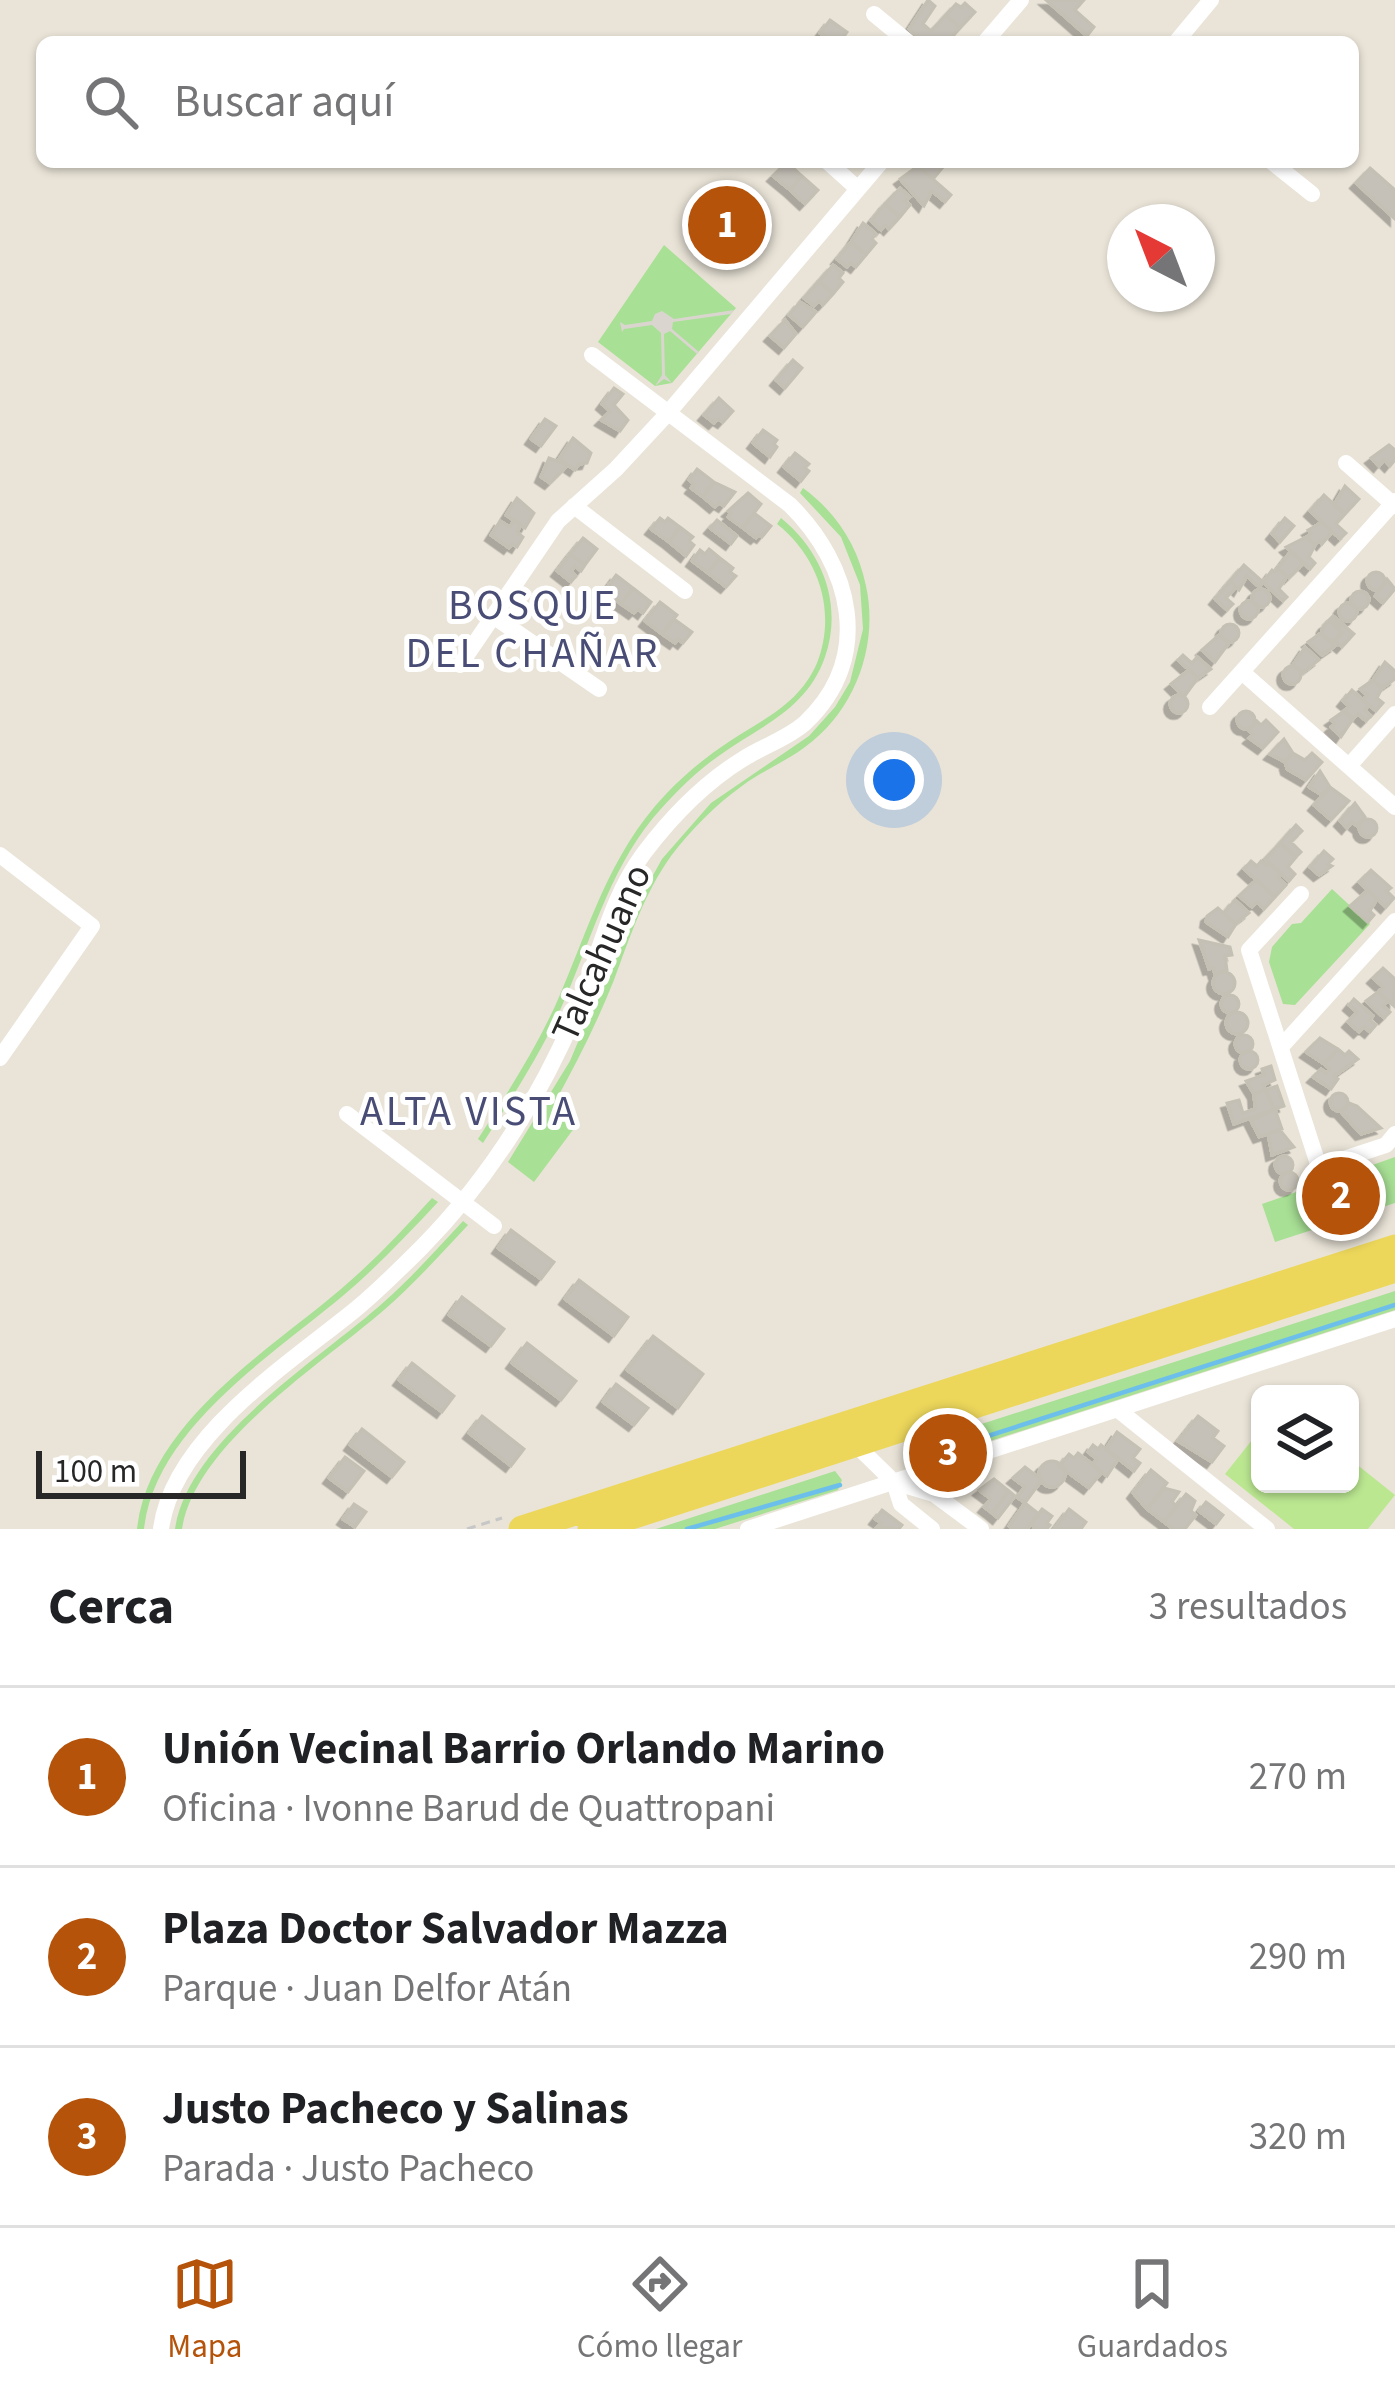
<!DOCTYPE html>
<html lang="es">
<head>
<meta charset="utf-8">
<style>
  body { margin:0; font-family:"Source Sans 3",sans-serif; background:#f6f6f6; color:#202124 }
  .controls { position:absolute; right:36px; bottom:36px; display:grid; overflow:hidden; border-radius:18px; box-shadow:0 3px 9px #0004 }
  .controls button { width:108px; height:108px; display:grid; place-items:center; padding:0; border:0; border-bottom:3px solid #e0e0e0; background:#fff; color:#202124; font:60px sans-serif }
  .compass { position:absolute; left:1107px; top:204px; width:108px; height:108px; border-radius:50%; background:#fff; box-shadow:0 3px 9px #0004; rotate:318deg }
  .scale { position:absolute; left:36px; bottom:30px; width:210px; box-sizing:border-box; padding-left:12px; border:6px solid #272727; border-top:0; font-size:33px; line-height:42px; white-space:nowrap; color:#272727; -webkit-text-stroke:9px #fff; paint-order:stroke }
  .you { position:absolute; left:894px; top:780px; width:42px; height:42px; margin:-30px; border:9px solid #fff; border-radius:50%; background:#1a73e8; box-shadow:0 0 0 18px #1a73e833 }
  .badge { display:grid; place-items:center; width:78px; height:78px; border-radius:50%; background:#b45309; color:#fff; font-size:39px; font-weight:700 }
  .pin { position:absolute; translate:-50% -50%; border:6px solid #fff; box-shadow:0 3px 12px #0006 }
  .list { margin:0; padding:0; list-style:none }
  h2 { display:flex; justify-content:space-between; align-items:center; height:156px; margin:0; padding:0 48px; font-size:51px }
  h2 small { font-size:39px; font-weight:400; color:#757577 }
  .list li { display:grid; grid-template-columns:78px 1fr auto; gap:36px; align-items:center; box-sizing:border-box; height:180px; padding:0 48px; border-top:3px solid #e0e0e0 }
  .list b { display:block; font-size:45px; white-space:nowrap }
  .list p { margin:0; font-size:39px; white-space:nowrap; color:#757577 }
  .list em { font-size:39px; font-style:normal; color:#757577 }
  .icon { flex:none; width:66px; height:66px; fill:none; stroke:currentColor; stroke-width:2; stroke-linecap:round; stroke-linejoin:round }
  .map { position:relative; flex:none; width:1395px; height:1529px; overflow:hidden }
  .search { position:absolute; background:#fff; box-shadow:0 3px 9px #0004; left:36px; right:36px; top:36px; height:132px; display:flex; align-items:center; gap:30px; box-sizing:border-box; padding:0 42px; border-radius:18px; color:#757577; font-size:45px }
  .sheet { height:696px; background:#fff }
  nav { display:flex; justify-content:space-around; align-items:center; box-sizing:border-box; height:168px; border-top:3px solid #e0e0e0; background:#fff; font-size:33px; color:#757577 }
  nav a { display:grid; justify-items:center; gap:6px }
  nav .on { color:#b45309 }
  .map>svg:first-child { display:block }
</style>
</head>
<body>
<div class="map">
<svg width="1395" height="1529" viewBox="0 0 1395 1529">
  <defs>
    <filter id="shadow"><feDropShadow dx="-5.5" dy="5.5" stdDeviation="0" flood-color="#0004"/></filter>
  </defs>
  <rect width="100%" height="100%" fill="#eae4d8"/>
  <path fill="#a8e095" d="M 664,245 L 736,308 L 672,383 L 655,386 L 598,342 Z
    M 803,488 C 836,512 858,546 866,586 C 879,645 855,711 805,747 C 785,762 762,771 742,786 C 715,805 691,830 671,856 C 644,894 630,937 614,980 C 597,1023 576,1064 554,1104 L 578,1123 L 534,1182 L 508,1162 L 570,1061 L 631,915 L 662,859 L 711,803 L 809,736 L 835,707 L 850,682 L 863,629 L 860,585 L 841,537 L 800,493 Z
    M 781,518 C 823,552 843,605 825,657 C 807,709 761,726 720,755 C 695,772 673,795 653,818 C 607,875 591,942 561,1008 C 540,1055 511,1099 483,1143 L 478,1139 C 506,1095 534,1052 556,1004 C 589,929 608,855 666,794 C 685,774 707,756 730,741 C 764,719 800,703 817,663 C 837,612 819,557 777,524 Z
    M 1332,889 L 1370,924 L 1295,1005 L 1283,1004 L 1269,962 L 1272,947 L 1292,924 L 1301,923 Z
    M 1395,1157 L 1395,1203 L 1275,1242 L 1262,1204 Z
    M 432,1198 L 438,1202 C 408,1234 378,1266 345,1294 C 274,1354 155,1428 144,1529 L 137,1529 C 149,1423 267,1352 341,1289 C 374,1261 403,1230 432,1198 Z
    M 463,1221 L 468,1225 C 441,1254 414,1284 384,1310 C 323,1363 195,1444 182,1529 L 175,1529 C 188,1439 322,1358 385,1301 C 413,1276 438,1248 463,1221 Z
    M 1395,1291 L 1395,1310 L 916,1465 L 909,1462 L 907,1448 Z
    M 835,1471 L 842,1480 L 838,1490 L 715,1529 L 656,1529 Z"/>
  <path fill="#bbe791" d="M 1260,1430 L 1260,1484 L 1350,1484 L 1350,1459 L 1395,1495 L 1368,1529 L 1294,1529 L 1225,1474 Z"/>
  <path fill="#dad6cf" d="M 734,310 L 731,314 L 673,322 L 672,329 L 699,352 L 697,354 L 670,331 L 664,334 L 665,375 L 672,383 L 664,379 L 655,386 L 662,375 L 661,333 L 652,325 L 624,329 L 622,332 L 620,322 L 625,325 L 652,321 L 655,314 L 662,311 L 674,319 Z"/>
  <g fill="none" stroke-linecap="round" stroke-linejoin="round">
    <path stroke="#6cbfeb" stroke-width="4.5" d="M 910,1461 L 1395,1305
      M 687,1529 L 840,1485"/>
  </g>
  <path fill="#c5c0b8" stroke="#c4c0b3" stroke-width="3" filter="url(#shadow)" d="M 928,0 L 935,6 L 923,24 L 931,31 L 946,15 L 960,28 L 953,36 L 954,42 L 924,42 L 909,29 Z
    M 1046,0 L 1084,0 L 1075,10 L 1094,27 L 1087,36 Z
    M 965,3 L 975,12 L 960,28 L 946,15 L 956,4 L 961,7 Z
    M 830,20 L 847,32 L 840,42 L 831,42 L 820,33 Z
    M 787,162 L 802,176 L 790,190 L 773,176 Z
    M 922,162 L 940,162 L 943,167 L 933,179 L 918,166 Z
    M 918,166 L 951,195 L 945,202 L 932,191 L 924,206 L 900,179 Z
    M 1370,168 L 1395,190 L 1395,219 L 1356,183 Z
    M 802,176 L 818,190 L 805,204 L 790,190 Z
    M 900,188 L 910,197 L 905,201 L 910,205 L 900,217 L 885,204 Z
    M 885,204 L 900,217 L 889,229 L 885,225 L 881,230 L 871,221 Z
    M 863,223 L 876,234 L 872,239 L 876,243 L 866,255 L 851,242 Z
    M 851,242 L 866,255 L 856,267 L 851,263 L 847,267 L 837,259 Z
    M 833,265 L 843,273 L 839,278 L 843,282 L 833,294 L 819,281 Z
    M 819,281 L 833,294 L 823,305 L 819,301 L 814,306 L 804,298 Z
    M 800,302 L 816,312 L 803,327 L 789,315 Z
    M 785,320 L 796,334 L 784,348 L 770,336 Z
    M 793,360 L 802,368 L 785,388 L 776,380 Z
    M 614,388 L 623,394 L 614,405 L 628,420 L 620,431 L 601,420 L 610,411 L 602,404 Z
    M 719,398 L 733,411 L 723,422 L 718,419 L 714,423 L 704,415 Z
    M 545,419 L 556,426 L 541,446 L 531,439 Z
    M 763,430 L 777,440 L 774,444 L 777,447 L 770,457 L 753,443 Z
    M 573,438 L 591,453 L 587,463 L 579,464 L 575,470 L 559,459 Z
    M 1389,445 L 1395,450 L 1395,460 L 1390,466 L 1384,460 L 1379,466 L 1371,458 Z
    M 795,453 L 809,464 L 805,468 L 809,471 L 801,481 L 784,467 Z
    M 549,458 L 568,465 L 550,483 L 541,477 Z
    M 697,469 L 714,482 L 703,497 L 691,488 L 694,484 L 689,480 Z
    M 714,482 L 735,492 L 724,506 L 719,503 L 715,507 L 703,497 Z
    M 1345,486 L 1359,499 L 1345,514 L 1334,505 Z
    M 748,493 L 761,504 L 743,528 L 728,517 L 731,513 L 728,511 Z
    M 1324,495 L 1345,514 L 1336,524 L 1346,533 L 1340,539 L 1310,511 Z
    M 517,498 L 534,513 L 525,528 L 506,515 Z
    M 754,513 L 771,526 L 762,537 L 759,535 L 756,538 L 743,528 Z
    M 660,518 L 665,522 L 668,518 L 680,527 L 669,542 L 651,529 Z
    M 1285,518 L 1294,526 L 1280,542 L 1272,534 Z
    M 514,520 L 521,525 L 517,532 L 523,537 L 517,547 L 512,544 L 509,548 L 491,535 L 500,521 L 510,527 Z
    M 717,520 L 737,536 L 731,544 L 710,528 Z
    M 1322,522 L 1332,532 L 1322,544 L 1319,541 L 1315,545 L 1307,537 L 1311,533 L 1308,530 Z
    M 680,527 L 693,537 L 689,541 L 694,545 L 686,556 L 669,542 Z
    M 1306,537 L 1315,545 L 1309,557 L 1315,563 L 1310,569 L 1286,547 Z
    M 583,538 L 597,549 L 585,565 L 570,554 Z
    M 709,549 L 720,558 L 708,573 L 692,561 L 700,550 L 705,554 Z
    M 1291,551 L 1304,563 L 1289,578 L 1278,568 Z
    M 570,554 L 585,565 L 581,571 L 575,566 L 571,571 L 576,576 L 571,582 L 557,571 Z
    M 720,558 L 733,568 L 730,572 L 736,576 L 726,587 L 708,573 Z
    M 1244,565 L 1263,582 L 1259,587 L 1247,576 L 1239,590 L 1230,581 Z
    M 1278,568 L 1287,576 L 1279,589 L 1287,597 L 1283,601 L 1263,582 L 1272,570 L 1275,572 Z
    M1367 581a9 9 0 1 1 18 0a9 9 0 1 1-18 0Z
    M 616,575 L 633,588 L 621,604 L 609,594 L 613,590 L 608,586 Z
    M 1387,579 L 1395,589 L 1383,603 L 1375,596 Z
    M 1230,581 L 1236,587 L 1226,598 L 1233,604 L 1227,610 L 1215,599 Z
    M 633,588 L 651,602 L 643,613 L 638,609 L 634,613 L 621,604 Z
    M1252 598a9 9 0 1 1 18 0a9 9 0 1 1-18 0Z
    M1351 600a9 9 0 1 1 18 0a9 9 0 1 1-18 0Z
    M1240 610a9 9 0 1 1 18 0a9 9 0 1 1-18 0Z
    M 660,602 L 677,615 L 662,634 L 645,621 Z
    M1339 612a9 9 0 1 1 18 0a9 9 0 1 1-18 0Z
    M 1333,616 L 1354,634 L 1342,647 L 1335,641 L 1343,633 L 1329,620 Z
    M 674,619 L 692,632 L 683,643 L 678,639 L 675,643 L 662,634 Z
    M1322 631a9 9 0 1 1 18 0a9 9 0 1 1-18 0Z
    M1221 633a9 9 0 1 1 18 0a9 9 0 1 1-18 0Z
    M 1321,633 L 1335,646 L 1322,655 L 1308,642 Z
    M 1219,635 L 1229,643 L 1215,662 L 1202,650 Z
    M 1305,647 L 1319,660 L 1302,673 L 1293,665 Z
    M 1183,655 L 1192,663 L 1197,657 L 1211,669 L 1198,678 L 1178,660 Z
    M 1385,662 L 1395,671 L 1395,679 L 1382,688 L 1373,680 Z
    M1283 675a9 9 0 1 1 18 0a9 9 0 1 1-18 0Z
    M 1189,670 L 1198,678 L 1184,697 L 1171,684 Z
    M 1373,680 L 1382,688 L 1377,698 L 1383,703 L 1376,711 L 1363,700 L 1367,695 L 1360,689 Z
    M 1352,690 L 1369,705 L 1365,710 L 1371,716 L 1366,721 L 1358,714 L 1353,719 L 1344,711 L 1349,706 L 1343,701 Z
    M1170 704a9 9 0 1 1 18 0a9 9 0 1 1-18 0Z
    M 1344,711 L 1353,719 L 1341,737 L 1331,727 L 1335,723 L 1331,720 Z
    M1237 720a9 9 0 1 1 18 0a9 9 0 1 1-18 0Z
    M 1266,720 L 1278,732 L 1263,748 L 1249,738 L 1253,734 L 1248,730 L 1257,721 L 1261,725 Z
    M 1284,739 L 1293,753 L 1285,762 L 1270,754 Z
    M 1293,753 L 1305,760 L 1312,753 L 1322,762 L 1306,780 L 1287,769 L 1285,762 Z
    M 1320,771 L 1330,787 L 1322,795 L 1309,787 Z
    M 1330,787 L 1349,801 L 1331,820 L 1314,805 Z
    M 1355,803 L 1365,817 L 1357,826 L 1352,822 L 1347,828 L 1340,821 Z
    M1359 828a9 9 0 1 1 18 0a9 9 0 1 1-18 0Z
    M 1296,825 L 1302,831 L 1291,842 L 1301,852 L 1296,857 L 1280,843 Z
    M 1280,843 L 1296,857 L 1288,867 L 1295,874 L 1289,881 L 1265,859 Z
    M 1324,851 L 1333,859 L 1328,864 L 1332,866 L 1319,875 L 1310,867 Z
    M 1251,861 L 1257,866 L 1261,861 L 1266,865 L 1268,862 L 1281,874 L 1278,878 L 1286,885 L 1275,897 L 1244,869 Z
    M 1371,870 L 1391,888 L 1387,891 L 1394,898 L 1386,907 L 1359,882 Z
    M 1256,880 L 1275,897 L 1264,909 L 1257,902 L 1252,907 L 1239,896 Z
    M 1368,890 L 1377,899 L 1370,911 L 1374,915 L 1368,922 L 1350,906 Z
    M 1235,900 L 1249,913 L 1235,924 L 1224,913 Z
    M 1218,908 L 1236,924 L 1228,937 L 1206,922 L 1207,916 Z
    M 1199,940 L 1230,947 L 1232,955 L 1225,956 L 1227,970 L 1215,974 L 1213,968 L 1209,969 Z
    M 1383,968 L 1395,979 L 1394,1006 L 1378,992 L 1383,987 L 1373,978 Z
    M1213 983a11 11 0 1 1 22 0a11 11 0 1 1-22 0Z
    M 1378,992 L 1388,1001 L 1383,1006 L 1390,1012 L 1384,1018 L 1366,1001 Z
    M1221 1004a9 9 0 1 1 18 0a9 9 0 1 1-18 0Z
    M 1354,999 L 1373,1016 L 1370,1020 L 1376,1025 L 1370,1032 L 1364,1027 L 1359,1032 L 1348,1022 L 1357,1012 L 1349,1005 Z
    M1226 1023a11 11 0 1 1 22 0a11 11 0 1 1-22 0Z
    M1235 1044a9 9 0 1 1 18 0a9 9 0 1 1-18 0Z
    M 1320,1038 L 1338,1049 L 1324,1064 L 1306,1052 Z
    M 1338,1049 L 1345,1055 L 1349,1051 L 1358,1059 L 1334,1076 L 1338,1079 L 1331,1089 L 1313,1077 L 1321,1069 L 1326,1073 L 1330,1069 L 1324,1064 Z
    M1240 1060a9 9 0 1 1 18 0a9 9 0 1 1-18 0Z
    M 1271,1066 L 1275,1080 L 1263,1085 L 1265,1090 L 1254,1094 L 1246,1081 L 1264,1075 L 1262,1069 Z
    M 1277,1086 L 1284,1106 L 1275,1109 L 1265,1090 Z
    M 1265,1090 L 1275,1109 L 1234,1124 L 1227,1103 L 1239,1100 L 1243,1113 L 1255,1109 L 1254,1094 Z
    M1330 1102a9 9 0 1 1 18 0a9 9 0 1 1-18 0Z
    M 1349,1103 L 1357,1106 L 1381,1128 L 1361,1134 L 1341,1112 Z
    M 1275,1109 L 1282,1129 L 1259,1137 L 1251,1121 Z
    M 1280,1130 L 1294,1147 L 1272,1155 L 1268,1134 Z
    M1275 1165a9 9 0 1 1 18 0a9 9 0 1 1-18 0Z
    M1280 1181a9 9 0 1 1 18 0a9 9 0 1 1-18 0Z
    M 511,1230 L 554,1262 L 541,1279 L 498,1248 Z
    M 579,1280 L 628,1317 L 614,1336 L 565,1299 Z
    M 462,1297 L 504,1329 L 491,1346 L 449,1315 Z
    M 653,1336 L 703,1374 L 678,1408 L 627,1370 Z
    M 527,1343 L 576,1381 L 561,1400 L 512,1363 Z
    M 412,1363 L 454,1396 L 442,1412 L 399,1380 Z
    M 616,1384 L 648,1408 L 634,1425 L 603,1402 Z
    M 482,1416 L 524,1449 L 511,1466 L 469,1433 Z
    M 1198,1416 L 1218,1431 L 1213,1438 L 1224,1446 L 1212,1462 L 1178,1441 Z
    M 362,1429 L 404,1462 L 392,1477 L 350,1445 Z
    M 1117,1432 L 1140,1449 L 1133,1458 L 1140,1463 L 1134,1471 L 1106,1449 Z
    M 1093,1445 L 1098,1449 L 1101,1445 L 1118,1459 L 1107,1476 L 1092,1465 L 1097,1459 L 1088,1452 Z
    M 1078,1453 L 1102,1472 L 1089,1488 L 1059,1466 L 1069,1454 L 1074,1458 Z
    M 345,1457 L 364,1471 L 348,1492 L 329,1478 Z
    M1039 1474a13 13 0 1 1 26 0a13 13 0 1 1-26 0Z
    M 1025,1467 L 1042,1480 L 1025,1503 L 1017,1497 L 1025,1487 L 1013,1478 Z
    M 1151,1470 L 1167,1483 L 1147,1509 L 1133,1493 Z
    M 994,1479 L 1009,1491 L 992,1513 L 984,1507 L 991,1499 L 979,1490 Z
    M 1164,1488 L 1179,1492 L 1172,1502 L 1177,1506 L 1164,1522 L 1147,1509 Z
    M 1009,1491 L 1015,1496 L 998,1518 L 992,1513 Z
    M 1186,1494 L 1195,1501 L 1191,1511 L 1196,1515 L 1185,1529 L 1173,1529 L 1164,1522 Z
    M 1206,1502 L 1223,1515 L 1216,1524 L 1199,1511 Z
    M 1025,1503 L 1039,1514 L 1027,1529 L 1012,1529 L 1009,1526 Z
    M 354,1504 L 366,1512 L 355,1527 L 343,1519 Z
    M 1042,1509 L 1052,1516 L 1047,1523 L 1050,1525 L 1047,1529 L 1035,1529 L 1031,1523 Z
    M 1069,1509 L 1086,1522 L 1081,1529 L 1054,1529 Z
    M 882,1510 L 902,1525 L 899,1529 L 877,1527 L 881,1523 L 875,1519 Z"/>
  <g fill="none" stroke-linecap="round" stroke-linejoin="round">
    <path stroke="#c7c7c7" stroke-width="3" stroke-dasharray="9 6" stroke-linecap="butt" d="M 467,1529 L 502,1518"/>
    <path stroke="#fff" stroke-width="16" d="M 874,14 L 908,42
      M 985,42 L 1021,0
      M 1176,42 L 1211,0
      M 828,162 L 858,189
      M 1272,162 L 1312,194
      M 1346,463 L 1395,506
      M 574,506 L 685,591
      M 493,616 L 599,689
      M 460,665 L 558,521 L 616,469 L 668,413 L 881,162
      M 1242,672 L 1395,807
      M 1210,707 L 1395,501
      M 1349,766 L 1395,714
      M 0,855 L 92,926 L 0,1058
      M 1301,894 L 1249,950 L 1319,1167 L 1386,1145 L 1395,1134
      M 1281,1047 L 1395,921
      M 347,1114 L 494,1226
      M 1117,1409 L 1267,1529
      M 851,1440 L 894,1482 L 934,1494 L 981,1529
      M 894,1482 L 901,1504 L 932,1529
      M 161,1529 C 173,1437 290,1363 356,1309 C 379,1290 401,1268 422,1247 C 492,1176 547,1087 583,995 C 601,947 613,894 644,853 C 672,816 704,783 743,759 C 763,746 787,739 805,723 C 875,657 851,565 790,505 L 592,355
      M 748,1529 L 1395,1319"/>
    <path stroke="#ecd75b" stroke-width="27" d="M 522,1529 L 1395,1248
      M 591,1529 L 1395,1269"/>
  </g>
  <g text-anchor="middle" dominant-baseline="central" stroke-width="10" stroke-linejoin="round" paint-order="stroke">
    <g font-size="39" fill="#272727" stroke="#fff">
      <text transform="translate(602 953) rotate(-66)">Talcahuano</text>
    </g>
    <g font-size="42" letter-spacing="3" fill="#494d76" stroke="#fff">
      <text x="533" y="606">BOSQUE<tspan x="533" dy="48">DEL CHAÑAR</tspan></text>
      <text x="469" y="1112">ALTA VISTA</text>
    </g>
  </g>
</svg>
<div class="controls">
<button><svg class="icon" aria-label="layers" viewBox="0 0 24 24"><path d="M12 4l9 5-9 5-9-5zM3 14l9 5 9-5"/></svg></button>
</div>
<svg class="compass" viewBox="-18 -18 36 36"><path d="M0-13l5 13h-10z" fill="#e53935"/><path d="M0 13l5-13h-10z" fill="#757577"/></svg>
<div class="scale">100 m</div>
<div class="you"></div>
<div class="pin badge" style="left:727px;top:225px">1</div>
<div class="pin badge" style="left:1341px;top:1196px">2</div>
<div class="pin badge" style="left:948px;top:1453px">3</div>
<div class="search"><svg class="icon" aria-label="search" viewBox="0 0 24 24"><circle cx="10" cy="10" r="6"/><path d="M15 15l6 6"/></svg>Buscar aquí</div>
</div>
<section class="sheet">
<h2>Cerca<small>3 resultados</small></h2>
<ul class="list">
<li><span class="badge">1</span><div><b>Unión Vecinal Barrio Orlando Marino</b><p>Oficina · Ivonne Barud de Quattropani</p></div><em>270 m</em></li>
<li><span class="badge">2</span><div><b>Plaza Doctor Salvador Mazza</b><p>Parque · Juan Delfor Atán</p></div><em>290 m</em></li>
<li><span class="badge">3</span><div><b>Justo Pacheco y Salinas</b><p>Parada · Justo Pacheco</p></div><em>320 m</em></li>
</ul>
</section>
<nav>
<a class="on"><svg class="icon" aria-label="map" viewBox="0 0 24 24"><path d="M3 6l6-2 6 2 6-2v14l-6 2-6-2-6 2zM9 4v14M15 6v14"/></svg>Mapa</a>
<a><svg class="icon" aria-label="directions" viewBox="0 0 24 24"><path d="M12 3l9 9-9 9-9-9zM9 14v-3h6M13 9l2 2-2 2"/></svg>Cómo llegar</a>
<a><svg class="icon" aria-label="saved" viewBox="0 0 24 24"><path d="M7 4h10v16l-5-4-5 4z"/></svg>Guardados</a>
</nav>
</body>
</html>
